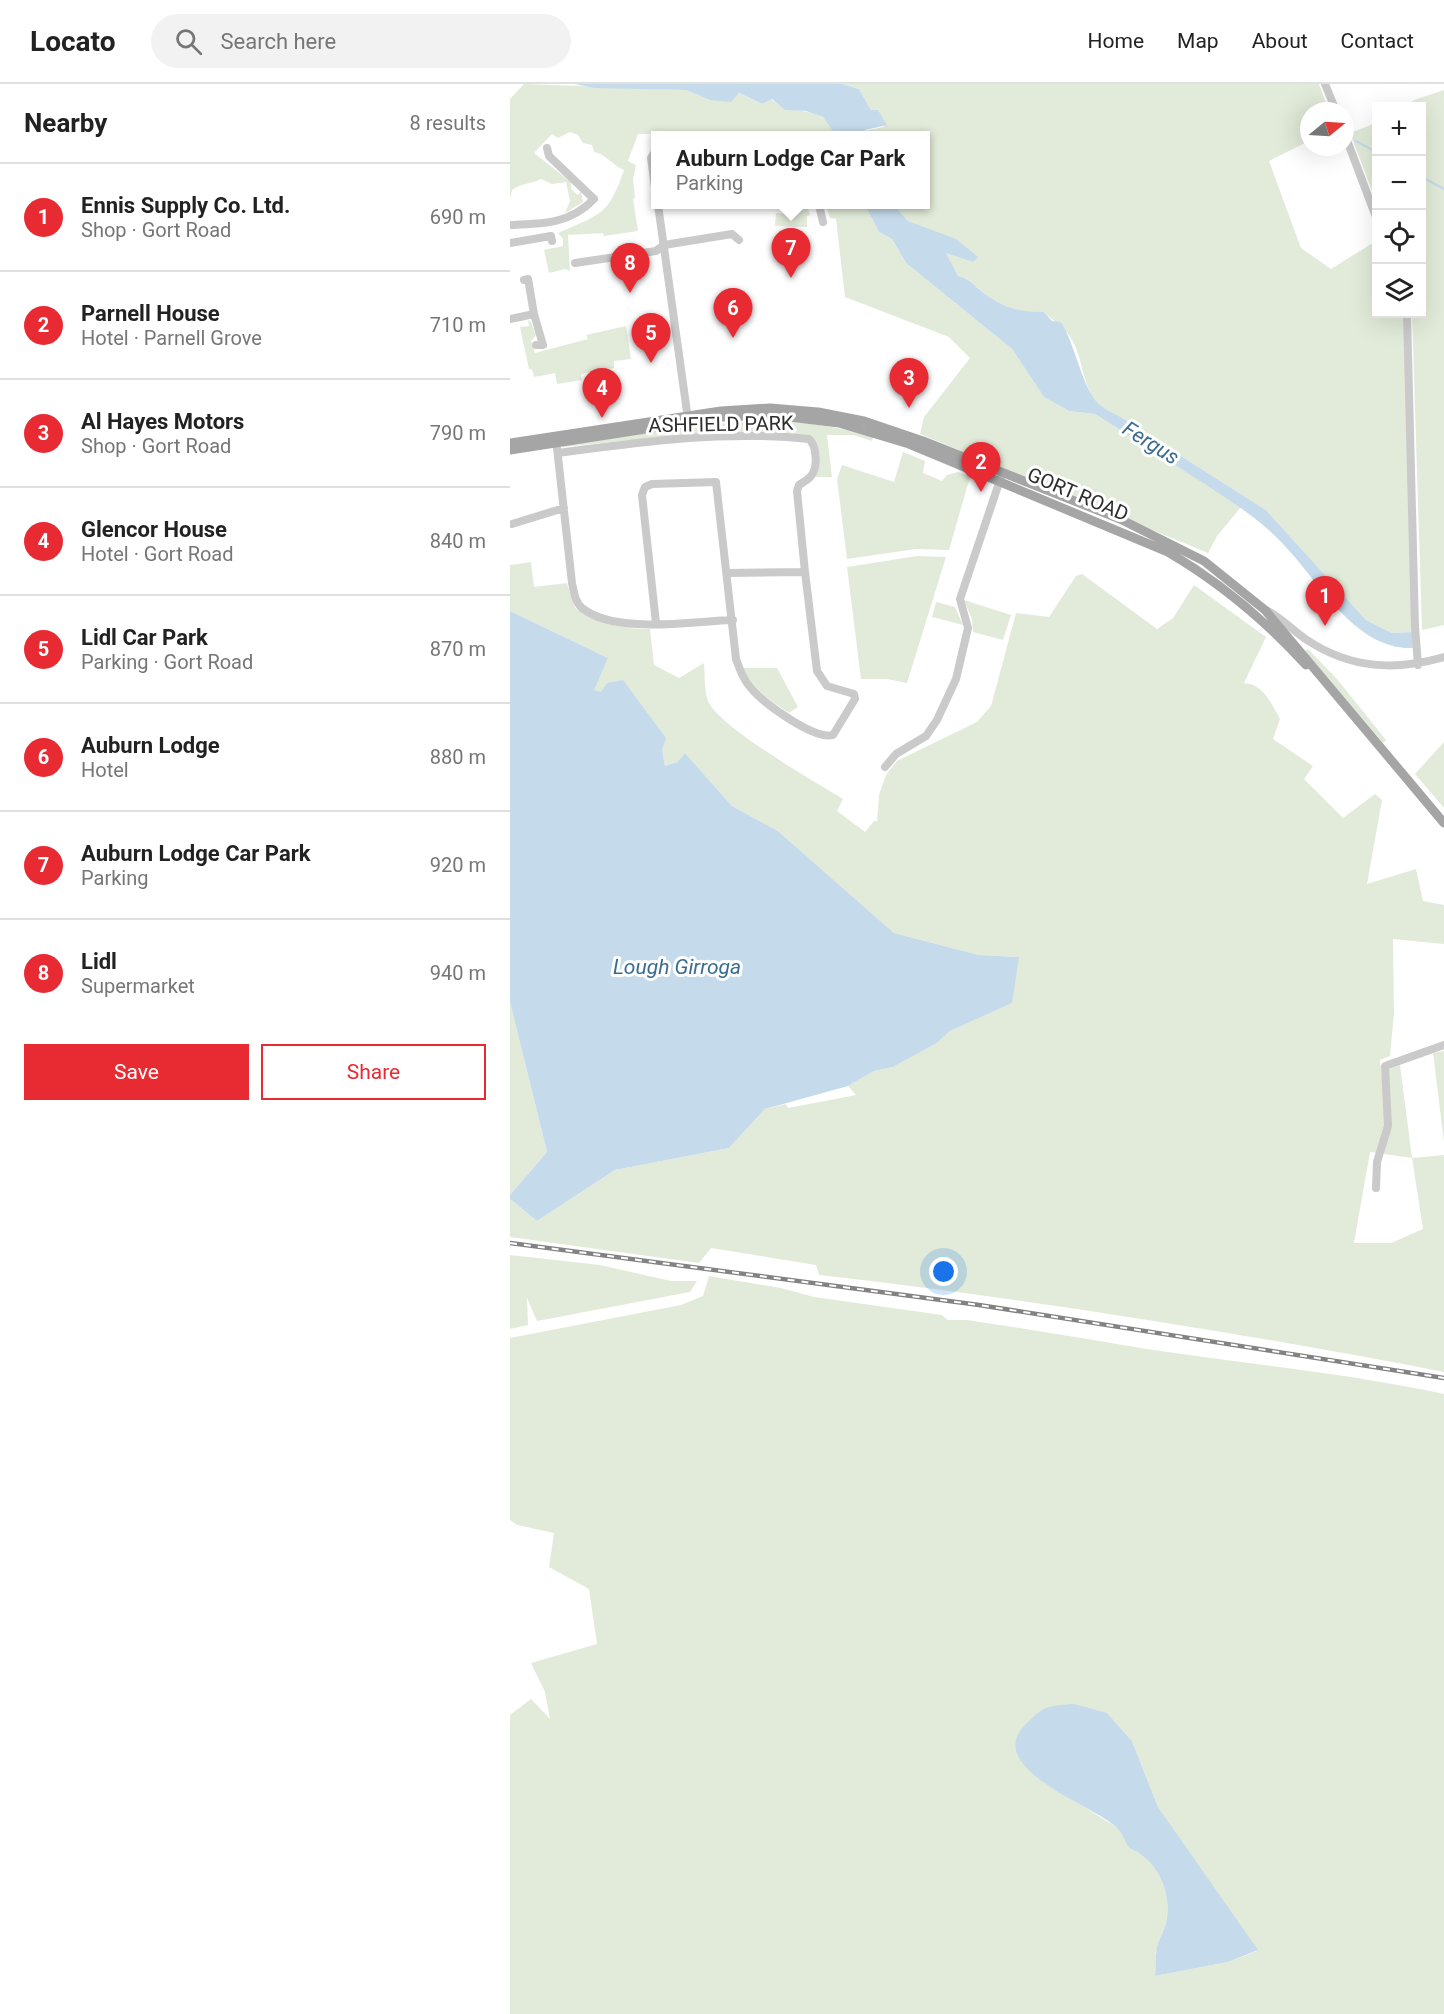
<!DOCTYPE html>
<html lang="en">
<head>
<meta charset="utf-8">
<style>
  body { margin:0; font-family:Roboto,sans-serif; background:#f2f2f2; color:#222 }
  .controls { position:absolute; right:18px; top:18px; display:grid; overflow:hidden; border-radius:0px; box-shadow:0 6px 24px #0002 }
  .controls button { width:54px; height:54px; display:grid; place-items:center; padding:0; border:0; border-bottom:2px solid #e0e0e0; background:#fff; color:#222; font:30px sans-serif }
  .compass { position:absolute; left:790px; top:18px; width:54px; height:54px; border-radius:50%; background:#fff; box-shadow:0 6px 24px #0002; rotate:72deg }
  .you { position:absolute; left:434px; top:1188px; width:21px; height:21px; margin:-15px; border:4px solid #fff; border-radius:50%; background:#1a73e8; box-shadow:0 0 0 9px #1a73e833 }
  .badge { display:grid; place-items:center; width:39px; height:39px; border-radius:50%; background:#e82a33; color:#fff; font-size:20px; font-weight:700 }
  .pin { position:absolute; translate:-50% -50px; filter:drop-shadow(0 2px 3px #0008) }
  .pin::after { content:''; position:absolute; top:32px; width:21px; height:18px; background:inherit; clip-path:polygon(0 0,100% 0,50% 100%) }
  .popup { position:absolute; left:141px; top:47px; width:279px; height:78px; box-sizing:border-box; display:grid; place-content:center; border-radius:0px; background:#fff; filter:drop-shadow(0 2px 4px #0005); font-size:20px; white-space:nowrap; color:#767676 }
  .popup b { font-size:22px; color:#222 }
  .popup::after { content:''; position:absolute; left:50%; top:100%; margin-left:-12px; border:12px solid transparent; border-top-color:#fff }
  .list { margin:0; padding:0; list-style:none }
  h2 { display:flex; justify-content:space-between; align-items:center; height:78px; margin:0; padding:0 24px; font-size:26px }
  h2 small { font-size:20px; font-weight:400; color:#767676 }
  .list li { display:grid; grid-template-columns:39px 1fr auto; gap:18px; align-items:center; box-sizing:border-box; height:108px; padding:0 24px; border-top:2px solid #e0e0e0 }
  .list b { display:block; font-size:22px; white-space:nowrap }
  .list p { margin:0; font-size:20px; white-space:nowrap; color:#767676 }
  .list em { font-size:20px; font-style:normal; color:#767676 }
  .actions { display:flex; gap:12px; padding:18px 24px }
  .actions a { flex:1; padding:14px 0; border:2px solid #e82a33; border-radius:0px; text-align:center; font-size:21px; color:#e82a33 }
  .actions .main { background:#e82a33; color:#fff }
  .icon { flex:none; width:33px; height:33px; fill:none; stroke:currentColor; stroke-width:2; stroke-linecap:round; stroke-linejoin:round }
  .map { position:relative; flex:none; width:934px; height:1930px; overflow:hidden }
  header { display:flex; align-items:center; gap:36px; box-sizing:border-box; height:84px; padding:0 30px; background:#fff; border-bottom:2px solid #e0e0e0 }
  header strong { font-size:28px }
  nav { display:flex; gap:33px; margin-inline-start:auto; font-size:21px }
  .search { width:420px; height:54px; background:#f2f2f2; display:flex; align-items:center; gap:15px; box-sizing:border-box; padding:0 21px; border-radius:33px; color:#767676; font-size:22px }
  main { display:flex }
  aside { flex:1; background:#fff }
  .map>svg:first-child { display:block }
</style>
</head>
<body>
<header>
<strong>Locato</strong>
<div class="search"><svg class="icon" aria-label="search" viewBox="0 0 24 24"><circle cx="10" cy="10" r="6"/><path d="M15 15l6 6"/></svg>Search here</div>
<nav><a>Home</a><a>Map</a><a>About</a><a>Contact</a></nav>
</header>
<main>
<aside>
<h2>Nearby<small>8 results</small></h2>
<ul class="list">
<li><span class="badge">1</span><div><b>Ennis Supply Co. Ltd.</b><p>Shop · Gort Road</p></div><em>690 m</em></li>
<li><span class="badge">2</span><div><b>Parnell House</b><p>Hotel · Parnell Grove</p></div><em>710 m</em></li>
<li><span class="badge">3</span><div><b>Al Hayes Motors</b><p>Shop · Gort Road</p></div><em>790 m</em></li>
<li><span class="badge">4</span><div><b>Glencor House</b><p>Hotel · Gort Road</p></div><em>840 m</em></li>
<li><span class="badge">5</span><div><b>Lidl Car Park</b><p>Parking · Gort Road</p></div><em>870 m</em></li>
<li><span class="badge">6</span><div><b>Auburn Lodge</b><p>Hotel</p></div><em>880 m</em></li>
<li><span class="badge">7</span><div><b>Auburn Lodge Car Park</b><p>Parking</p></div><em>920 m</em></li>
<li><span class="badge">8</span><div><b>Lidl</b><p>Supermarket</p></div><em>940 m</em></li>
</ul>
<div class="actions"><a class="main">Save</a><a>Share</a></div>
</aside>
<div class="map">
<svg width="934" height="1930" viewBox="0 0 934 1930">
  <rect width="100%" height="100%" fill="#fff"/>
  <path fill="#e2ebd9" fill-rule="evenodd" d="M 14,0 L 176,6 L 200,16 L 228,9 L 252,20 L 261,15 C 281,31 290,23 310,32 C 319,36 323,46 331,51 L 128,50 L 118,77 L 126,81 L 123,96 L 125,114 L 123,115 L 128,147 L 94,152 L 93,149 L 58,151 L 60,187 L 55,185 L 39,189 L 34,166 L 53,162 L 53,155 L 48,149 C 91,130 98,132 114,86 C 103,82 96,70 84,68 L 82,61 L 73,59 L 68,51 L 60,48 L 48,54 L 42,50 L 24,69 L 61,98 L 61,105 L 68,111 L 71,107 L 73,118 L 55,129 L 60,117 L 56,98 L 42,100 L 31,95 C 21,100 12,99 2,106 L 0,115 L 0,15 Z
    M 332,0 L 809,0 L 819,27 L 799,27 L 799,57 L 759,77 L 791,164 L 821,185 L 866,157 L 866,230 L 894,230 L 902,548 L 882,549 L 856,536 L 756,426 L 619,339 C 610,330 596,329 588,319 C 570,300 574,270 558,250 C 552,241 541,236 534,228 C 509,228 496,225 475,210 C 464,201 462,195 448,192 L 435,168 L 463,178 L 398,137 L 384,121 L 416,121 L 416,52 L 358,51 L 354,47 L 374,43 L 368,26 L 361,26 L 349,5 Z
    M 934,6 L 934,541 L 912,546 L 902,230 L 912,230 L 912,22 L 896,22 L 904,16 Z
    M 866,39 L 866,117 L 840,49 Z
    M 282,121 L 297,121 L 300,131 L 297,132 L 297,143 L 265,142 L 266,129 L 281,130 Z
    M 316,121 L 355,121 L 369,148 L 382,155 L 396,179 L 502,265 L 534,313 L 559,327 L 585,330 L 731,423 L 707,452 L 698,469 L 410,350 L 414,333 L 460,274 L 439,253 L 335,213 L 326,135 L 320,134 Z
    M 18,236 L 21,238 L 26,251 L 21,257 L 25,269 L 78,255 L 76,251 L 116,242 L 121,275 L 104,277 L 104,284 L 75,289 L 71,291 L 72,296 L 47,300 L 45,289 L 24,293 L 22,285 L 19,285 L 10,243 L 19,242 Z
    M 239,337 C 282,337 321,340 363,353 L 362,357 L 343,351 L 317,351 L 322,393 L 305,393 C 310,381 312,363 302,353 L 232,349 L 151,353 L 52,363 L 54,360 L 183,342 Z
    M 393,368 L 415,377 L 413,389 L 432,397 L 437,391 L 448,388 L 460,393 L 439,466 L 406,465 L 337,475 L 327,395 L 332,381 L 384,398 Z
    M 407,472 L 436,473 L 397,599 L 377,595 L 351,595 L 337,483 Z
    M 21,478 L 24,503 L 57,499 L 65,524 C 89,540 112,545 140,545 L 144,581 L 169,594 L 194,579 C 195,590 194,607 198,617 C 210,644 304,697 333,715 L 327,727 L 355,748 L 364,737 L 367,737 L 369,711 L 376,691 L 387,677 L 467,638 L 481,622 L 506,529 L 539,533 L 566,492 L 572,490 L 647,545 L 663,534 L 684,501 L 756,553 L 734,599 C 753,600 761,619 770,635 L 763,655 L 803,682 L 794,695 L 833,734 L 865,710 L 872,716 L 857,800 L 906,785 L 913,817 L 934,821 L 934,860 L 883,855 L 884,929 L 880,972 L 870,976 L 872,995 L 879,985 L 890,981 L 902,1074 L 934,1071 L 934,1288 C 727,1248 519,1215 309,1191 L 306,1181 L 201,1164 L 189,1179 L 0,1153 L 0,1115 L 27,1137 L 105,1086 L 219,1064 L 255,1025 L 276,1020 L 278,1024 L 346,1011 L 338,1002 L 364,987 L 383,983 L 427,959 L 440,947 L 501,919 L 508,873 L 469,871 L 384,849 L 268,747 L 222,722 L 175,669 L 167,678 L 155,682 L 152,666 L 91,608 L 83,606 L 98,574 L 0,527 L 0,481 ZM 860,1068 L 902,1074 L 913,1145 L 881,1159 L 844,1159 Z
    M 454,516 L 501,531 L 493,556 L 463,548 L 462,535 Z
    M 426,518 L 445,523 L 453,541 L 422,533 Z
    M 798,565 L 827,595 L 876,656 L 873,659 L 795,567 Z
    M 233,584 L 267,584 L 288,623 L 279,629 C 260,616 243,605 233,584 Z
    M 934,658 L 934,724 L 905,690 Z
    M 0,918 L 37,1068 L 0,1111 Z
    M 934,967 L 934,1058 L 923,969 Z
    M 0,1171 L 90,1181 L 161,1197 L 187,1197 L 180,1208 L 27,1237 L 17,1214 L 18,1241 L 0,1245 Z
    M 199,1192 L 271,1204 L 304,1213 L 432,1231 L 438,1236 L 457,1236 C 517,1245 577,1255 637,1265 C 736,1280 836,1289 934,1310 L 934,1930 L 0,1930 L 0,1631 L 21,1615 L 40,1635 L 35,1608 L 21,1579 L 87,1560 L 79,1505 L 39,1483 L 44,1449 L 7,1441 L 0,1436 L 0,1254 L 171,1221 L 193,1212 ZM 597,1629 L 622,1657 L 648,1723 L 747,1867 L 718,1878 L 645,1892 C 646,1882 645,1869 648,1859 C 651,1851 656,1841 657,1832 C 661,1805 645,1774 619,1764 L 608,1744 L 533,1698 Z"/>
  <path fill="#c5dbeb" d="M 64,0 L 332,0 L 349,5 L 361,26 L 368,26 L 377,41 L 355,46 L 358,51 L 331,51 L 323,47 L 313,33 L 296,27 L 275,26 L 262,15 L 252,20 L 229,9 L 221,18 L 200,16 L 176,6 L 85,4 Z
    M 355,121 L 384,121 L 398,137 L 446,155 L 468,173 L 463,178 L 436,169 L 448,192 C 462,195 464,202 475,210 C 496,225 510,228 534,228 L 542,237 L 551,238 C 566,262 571,301 588,319 C 597,329 610,330 619,339 L 756,426 L 856,536 L 882,549 L 902,548 L 904,564 C 845,567 809,497 773,460 C 748,433 716,414 685,394 C 652,373 619,351 585,330 L 559,327 L 534,313 L 502,265 L 396,179 L 382,155 L 369,148 Z
    M 0,527 L 98,574 L 84,606 L 91,608 L 97,599 L 113,596 L 156,654 L 152,666 L 155,682 L 167,678 L 175,669 L 222,722 L 268,747 L 384,849 L 469,871 L 509,873 L 502,919 L 440,947 L 427,959 L 383,983 L 364,987 L 338,1002 L 255,1025 L 219,1064 L 105,1086 L 27,1137 L 0,1115 L 0,1111 L 37,1068 L 0,918 Z
    M 564,1620 L 597,1629 L 622,1657 L 648,1723 L 748,1866 L 718,1878 L 645,1892 C 646,1882 645,1869 648,1859 C 651,1851 656,1842 657,1833 C 661,1805 645,1774 619,1764 C 615,1758 612,1749 607,1744 C 586,1722 472,1685 515,1641 C 535,1621 537,1622 564,1620 Z"/>
  <g fill="none" stroke-linecap="round" stroke-linejoin="round">
    <path stroke="#c5dbeb" stroke-width="2" d="M 846,57 L 866,68
      M 912,93 L 934,105"/>
    <path stroke="#cacaca" stroke-width="8" d="M 815,0 L 826,27
      M 835,51 L 866,133
      M 146,66 L 141,74 L 146,110
      M 148,121 L 178,335
      M 309,121 L 313,138
      M 0,141 C 33,140 60,140 84,115 L 39,72 L 37,64
      M 0,159 L 41,152 L 42,157
      M 65,179 L 146,167 L 154,161 L 222,150 L 229,156
      M 14,196 L 18,195 L 24,230 L 33,261 L 26,261
      M 897,230 L 905,543 L 908,581
      M 0,235 L 24,230
      M 47,364 L 62,499 C 64,508 65,518 72,524 C 106,551 182,537 223,536
      M 48,369 C 130,358 216,346 299,355 C 307,362 308,384 301,392 C 298,396 293,398 289,401 L 287,407 L 295,488 L 218,489
      M 2,440 L 54,424
      M 756,526 C 772,534 783,547 797,556 C 841,585 885,587 934,573
      M 146,539 L 132,411 L 135,403 L 142,400 L 206,398 L 226,575 C 230,586 233,595 241,604 C 253,619 304,656 323,651 L 345,615 L 344,610 L 317,602 L 307,587 L 295,488
      M 375,683 L 386,670 L 416,652 L 427,636 L 446,595 L 458,544 L 450,515 L 491,393
      M 866,1104 L 867,1078 L 878,1042 L 875,982 L 934,961"/>
    <path stroke="#a5a5a5" stroke-width="9" d="M 0,359 L 211,327 L 260,324 L 308,328 L 354,337 L 413,357 L 610,435 L 694,477 L 755,526 L 934,739
      M 0,366 L 213,333 L 262,331 L 329,339 L 399,360 L 658,468 C 709,498 756,537 796,581"/>
    <g stroke="#828282" stroke-width="4.5">
      <path id="rail" d="M 0,1159 L 469,1221 L 934,1294"/>
    </g>
    <use href="#rail" stroke="#fff" stroke-width="2" stroke-dasharray="7" stroke-linecap="butt"/>
  </g>
  <g text-anchor="middle" dominant-baseline="central" stroke-width="6" stroke-linejoin="round" paint-order="stroke">
    <g font-size="20" fill="#2d2d2d" stroke="#fff">
      <text transform="translate(211 340) rotate(-1)">ASHFIELD PARK</text>
      <text transform="translate(568 410) rotate(23)">GORT ROAD</text>
    </g>
    <g font-size="21" font-style="italic" fill="#3a6c90" stroke="#fff">
      <text transform="translate(641 359) rotate(32)">Fergus</text>
      <text x="167" y="883">Lough Girroga</text>
    </g>
  </g>
</svg>
<div class="controls">
<button>+</button>
<button>−</button>
<button><svg class="icon" aria-label="locate" viewBox="0 0 24 24"><circle cx="12" cy="12" r="6"/><path d="M12 2v4M12 18v4M2 12h4M18 12h4"/></svg></button>
<button><svg class="icon" aria-label="layers" viewBox="0 0 24 24"><path d="M12 4l9 5-9 5-9-5zM3 14l9 5 9-5"/></svg></button>
</div>
<svg class="compass" viewBox="-18 -18 36 36"><path d="M0-13l5 13h-10z" fill="#e53935"/><path d="M0 13l5-13h-10z" fill="#767676"/></svg>
<div class="you"></div>
<div class="pin badge" style="left:815px;top:542px">1</div>
<div class="pin badge" style="left:471px;top:408px">2</div>
<div class="pin badge" style="left:399px;top:324px">3</div>
<div class="pin badge" style="left:92px;top:334px">4</div>
<div class="pin badge" style="left:141px;top:279px">5</div>
<div class="pin badge" style="left:223px;top:254px">6</div>
<div class="pin badge" style="left:281px;top:194px">7</div>
<div class="popup"><b>Auburn Lodge Car Park</b>Parking</div>
<div class="pin badge" style="left:120px;top:209px">8</div>
</div>
</main>
</body>
</html>
